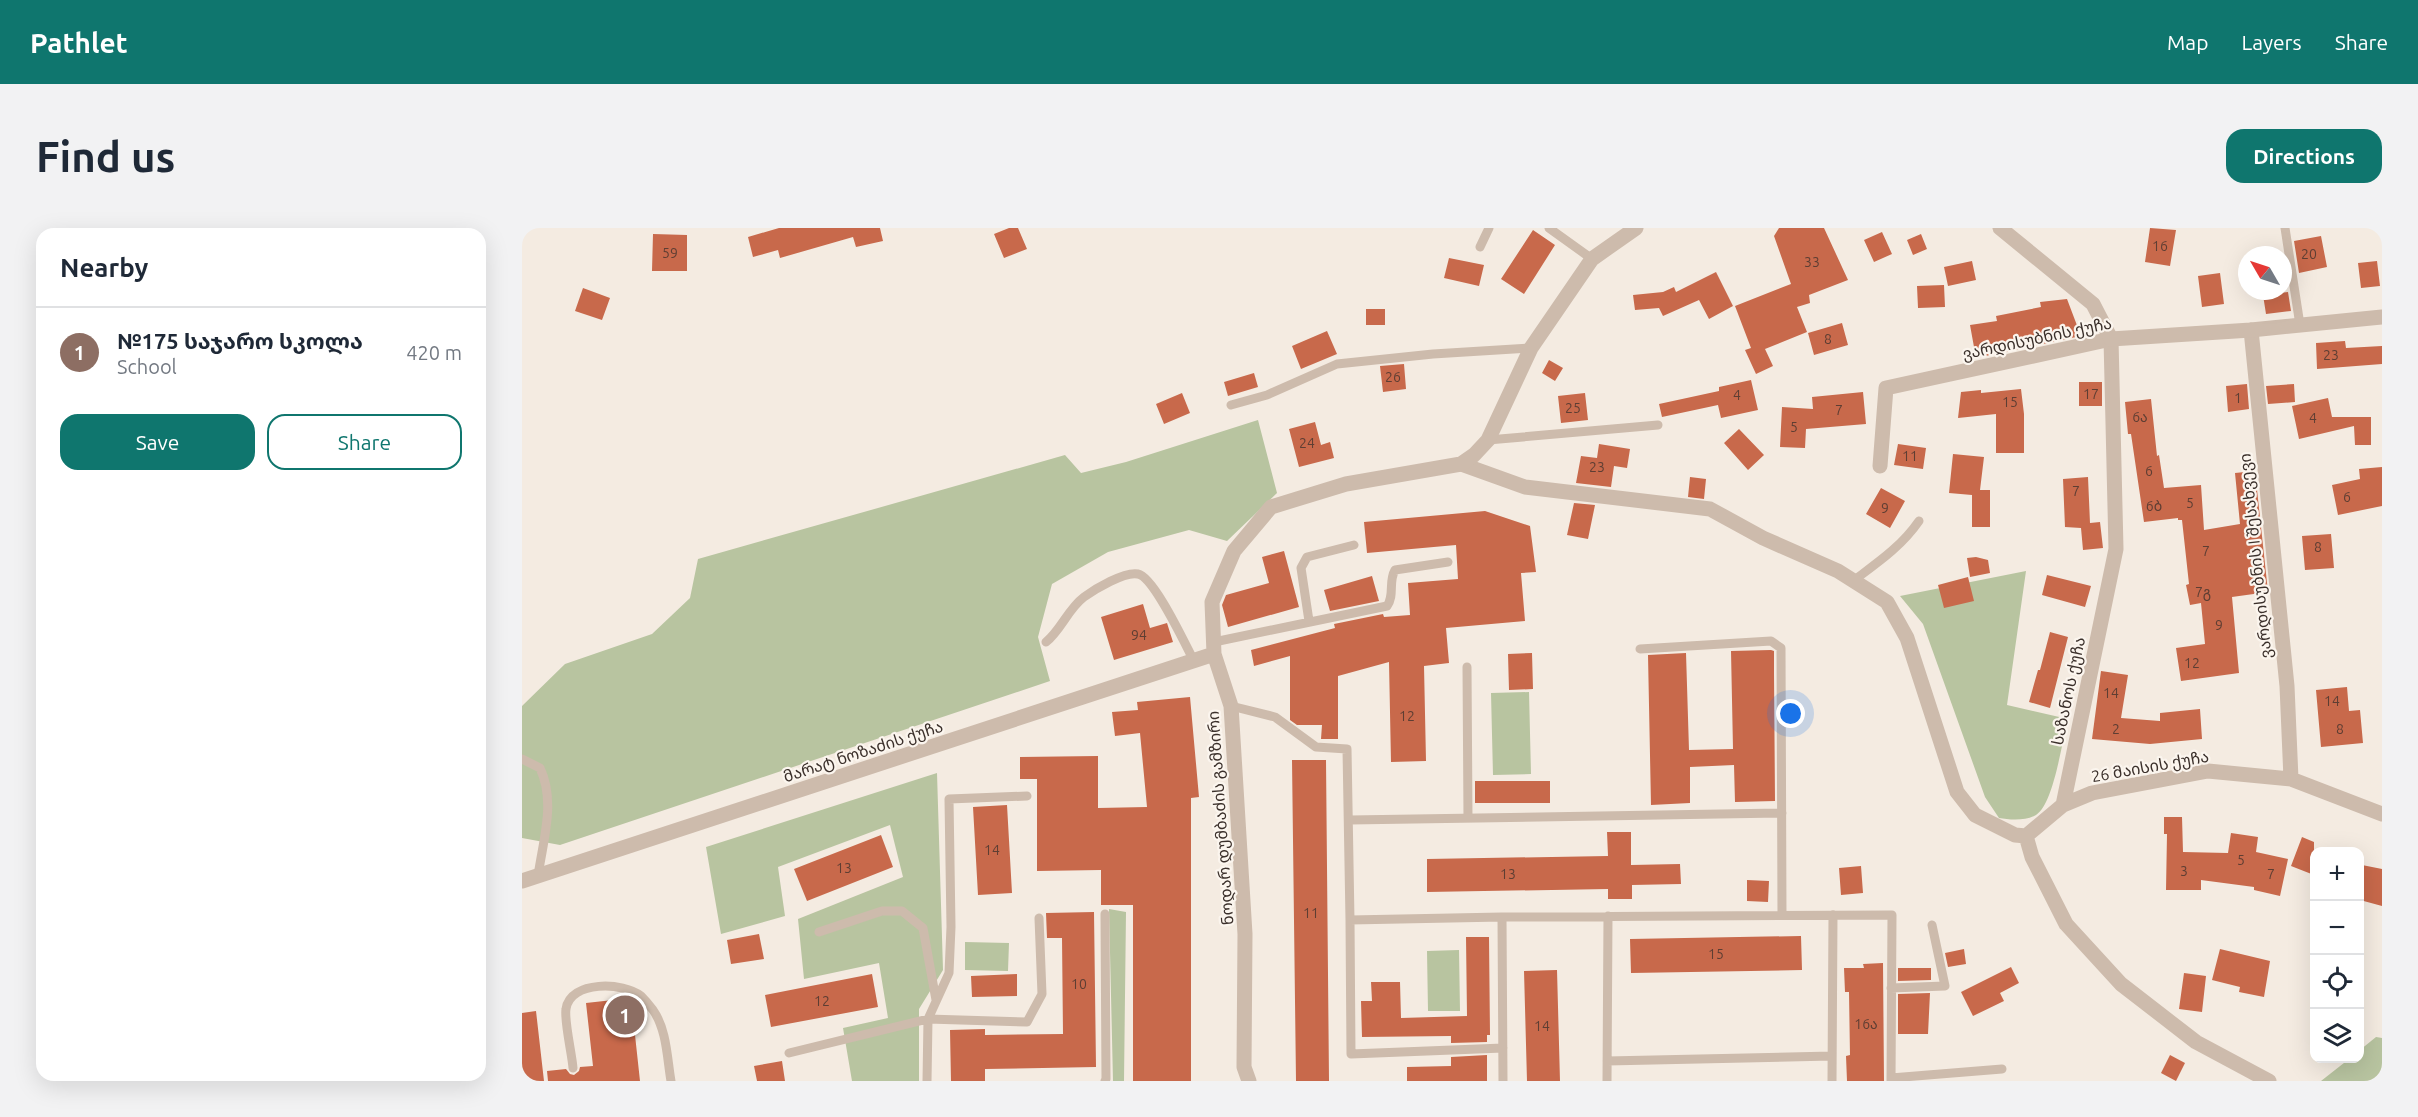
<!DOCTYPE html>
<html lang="en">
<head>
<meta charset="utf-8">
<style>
  body { margin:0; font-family:Ubuntu,"Noto Sans Georgian",sans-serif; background:#f2f2f3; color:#1f2937 }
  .controls { position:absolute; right:18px; bottom:18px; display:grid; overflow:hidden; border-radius:12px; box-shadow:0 6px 24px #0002 }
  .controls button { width:54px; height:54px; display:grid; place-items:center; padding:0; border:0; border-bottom:2px solid #e0e1e3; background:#fff; color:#1f2937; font:30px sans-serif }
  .compass { position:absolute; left:1716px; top:18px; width:54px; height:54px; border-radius:50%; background:#fff; box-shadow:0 6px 24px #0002; rotate:309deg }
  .you { position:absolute; left:1269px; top:486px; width:21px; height:21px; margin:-15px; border:4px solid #fff; border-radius:50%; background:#1a73e8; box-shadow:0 0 0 9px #1a73e833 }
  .badge { display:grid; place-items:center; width:39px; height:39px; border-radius:50%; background:#0f766e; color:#fff; font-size:20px; font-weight:700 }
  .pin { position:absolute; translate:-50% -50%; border:3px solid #fff; box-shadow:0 2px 6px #0006 }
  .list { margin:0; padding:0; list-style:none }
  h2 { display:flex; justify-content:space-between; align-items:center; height:78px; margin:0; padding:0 24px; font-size:26px }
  h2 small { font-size:20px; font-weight:400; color:#747a83 }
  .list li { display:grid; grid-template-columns:39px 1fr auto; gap:18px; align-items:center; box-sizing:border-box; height:90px; padding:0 24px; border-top:2px solid #e0e1e3 }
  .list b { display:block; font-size:22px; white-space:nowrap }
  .list p { margin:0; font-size:20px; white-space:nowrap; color:#747a83 }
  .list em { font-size:20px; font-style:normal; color:#747a83 }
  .actions { display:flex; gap:12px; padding:18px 24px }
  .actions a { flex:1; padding:14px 0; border:2px solid #0f766e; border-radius:18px; text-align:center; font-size:21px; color:#0f766e }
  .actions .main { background:#0f766e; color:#fff }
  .icon { flex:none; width:33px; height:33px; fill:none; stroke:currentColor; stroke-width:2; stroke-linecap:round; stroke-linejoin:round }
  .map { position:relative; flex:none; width:1860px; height:853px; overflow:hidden; border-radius:18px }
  header { display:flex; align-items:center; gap:36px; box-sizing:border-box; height:84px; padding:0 30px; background:#0f766e; color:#fff }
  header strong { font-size:28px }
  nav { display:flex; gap:33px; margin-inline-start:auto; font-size:21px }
  .intro { display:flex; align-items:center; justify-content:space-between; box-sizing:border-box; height:144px; padding:0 36px }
  h1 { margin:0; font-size:42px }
  .button { padding:15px 27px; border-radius:18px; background:#0f766e; color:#fff; font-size:21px; font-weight:700 }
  main { display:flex; gap:36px; padding:0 36px }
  aside { flex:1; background:#fff; border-radius:18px; box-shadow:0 6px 24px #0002 }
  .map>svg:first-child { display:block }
</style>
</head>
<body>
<header>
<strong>Pathlet</strong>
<nav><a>Map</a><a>Layers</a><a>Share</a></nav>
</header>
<div class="intro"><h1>Find us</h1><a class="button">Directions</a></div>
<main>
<aside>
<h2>Nearby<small></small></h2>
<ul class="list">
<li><span class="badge" style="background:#8d6e63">1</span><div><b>№175 საჯარო სკოლა</b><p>School</p></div><em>420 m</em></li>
</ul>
<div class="actions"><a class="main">Save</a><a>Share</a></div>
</aside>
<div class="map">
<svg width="1860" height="853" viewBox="0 0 1860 853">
  <rect width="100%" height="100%" fill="#f4ebe1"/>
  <path fill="#b8c4a0" d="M 736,192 L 755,265 L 705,313 L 667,302 L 586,324 L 530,356 L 516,409 L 528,453 L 38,617 L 0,610 L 0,478 L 43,436 L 130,406 L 168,370 L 176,331 L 543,227 L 559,245 L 604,234 Z
    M 1504,343 L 1485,477 L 1546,491 C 1540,512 1532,576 1514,587 C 1504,593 1488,592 1477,590 L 1463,569 L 1401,396 L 1378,368 Z
    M 1007,464 L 1009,546 L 971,547 L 969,465 Z
    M 415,545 L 421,742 L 397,781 L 397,853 L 330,853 L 321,800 L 366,790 L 357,735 L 282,751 L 276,691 L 381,649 L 368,597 L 256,639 L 263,688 L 199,706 L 184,619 Z
    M 587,681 L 604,684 L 602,853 L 591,853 Z
    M 443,714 L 487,715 L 486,743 L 443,742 Z
    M 937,722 L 938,783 L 906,783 L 905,723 Z
    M 1854,809 L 1860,810 L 1860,853 L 1799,853 L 1827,831 L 1838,830 L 1838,822 Z"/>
  <path fill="#c8694b" d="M 257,0 L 358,0 L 361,13 L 334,19 L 331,9 L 258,30 L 256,22 L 231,29 L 226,9 Z
    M 487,0 L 496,0 L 505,21 L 482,30 L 472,6 Z
    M 1257,0 L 1302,0 L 1326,52 L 1287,67 L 1288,75 L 1275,79 L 1285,104 L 1243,121 L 1251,138 L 1234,146 L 1223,122 L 1229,120 L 1213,78 L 1269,56 L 1252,8 Z
    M 1628,0 L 1654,2 L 1648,38 L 1623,34 Z
    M 1011,2 L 1033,17 L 1002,66 L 979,51 Z
    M 1360,4 L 1370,26 L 1352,34 L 1342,12 Z
    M 131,6 L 165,7 L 165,43 L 130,43 Z
    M 1399,6 L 1405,21 L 1391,27 L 1385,12 Z
    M 1799,8 L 1805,39 L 1777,45 L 1772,13 Z
    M 927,30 L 962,37 L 957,58 L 922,50 Z
    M 1450,33 L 1454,52 L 1426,58 L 1422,39 Z
    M 1855,33 L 1858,58 L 1839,60 L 1836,35 Z
    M 1194,44 L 1211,78 L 1187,91 L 1177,72 L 1141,88 L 1137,80 L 1113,82 L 1111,67 L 1141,64 L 1152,59 L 1154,64 Z
    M 1698,45 L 1702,76 L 1680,79 L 1676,48 Z
    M 1422,57 L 1423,79 L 1396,80 L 1395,58 Z
    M 61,60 L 88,70 L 80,92 L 53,83 Z
    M 1766,64 L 1769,83 L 1744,86 L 1741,67 Z
    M 1545,71 L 1559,108 L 1454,130 L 1448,97 L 1475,93 L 1474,88 L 1519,79 L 1518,74 Z
    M 844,81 L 863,81 L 863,97 L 844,97 Z
    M 1320,95 L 1326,117 L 1292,127 L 1286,105 Z
    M 805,103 L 815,126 L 779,141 L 770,118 Z
    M 1823,113 L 1824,120 L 1860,118 L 1860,136 L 1795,141 L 1794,115 Z
    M 1027,132 L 1041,140 L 1033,153 L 1020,145 Z
    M 882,136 L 884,161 L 861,164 L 858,138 Z
    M 732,145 L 736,159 L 706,168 L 702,154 Z
    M 1229,152 L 1236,182 L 1199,190 L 1196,177 L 1140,189 L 1137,176 L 1197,163 L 1197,159 Z
    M 1557,154 L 1580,154 L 1580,178 L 1557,178 Z
    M 1725,156 L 1727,181 L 1706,184 L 1704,158 Z
    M 1772,156 L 1773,174 L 1746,176 L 1744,158 Z
    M 1499,161 L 1502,186 L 1502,225 L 1474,225 L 1474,186 L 1436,190 L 1439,164 L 1459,162 L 1459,165 Z
    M 1341,164 L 1344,196 L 1284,201 L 1283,220 L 1258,219 L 1260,179 L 1291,181 L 1290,169 Z
    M 660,165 L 668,185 L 642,196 L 634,176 Z
    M 1063,165 L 1066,192 L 1039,195 L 1036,168 Z
    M 1806,170 L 1810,189 L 1849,189 L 1849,217 L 1833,217 L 1832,198 L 1777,211 L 1770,178 Z
    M 1629,171 L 1635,228 L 1637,227 L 1642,260 L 1679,257 L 1682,302 L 1718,296 L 1713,245 L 1733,243 L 1746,364 L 1710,369 L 1717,445 L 1659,453 L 1654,420 L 1683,416 L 1679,375 L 1668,377 L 1664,357 L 1667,356 L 1660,292 L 1656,292 L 1656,290 L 1622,294 L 1609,206 L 1606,206 L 1603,174 Z
    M 793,194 L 799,217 L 808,214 L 812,230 L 777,239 L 767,201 Z
    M 1217,201 L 1242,227 L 1226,242 L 1202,215 Z
    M 1077,216 L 1108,221 L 1105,240 L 1092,238 L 1089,259 L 1054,255 L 1059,228 L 1075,230 Z
    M 1376,216 L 1404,220 L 1401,241 L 1372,237 Z
    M 1431,226 L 1462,229 L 1458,262 L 1468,262 L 1468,299 L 1450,299 L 1450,267 L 1427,265 Z
    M 1860,239 L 1860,278 L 1816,287 L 1810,257 L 1838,251 L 1837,241 Z
    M 1168,249 L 1184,251 L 1182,271 L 1166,269 Z
    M 1566,249 L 1568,295 L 1578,294 L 1581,320 L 1561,322 L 1559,300 L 1543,299 L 1541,251 Z
    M 1359,260 L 1383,273 L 1368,300 L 1344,286 Z
    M 1052,275 L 1073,277 L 1066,311 L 1045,307 Z
    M 963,283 L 1008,298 L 1014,344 L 999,345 L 1003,393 L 924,400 L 927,435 L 902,438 L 904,533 L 869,534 L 867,434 L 816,448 L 816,511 L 799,511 L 800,497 L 775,497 L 768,492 L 768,428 L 732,438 L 729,422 L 813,400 L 812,396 L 861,386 L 862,389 L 888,387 L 886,355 L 936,351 L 934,317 L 845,325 L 842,294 Z
    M 1809,306 L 1812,340 L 1783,342 L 1780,308 Z
    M 762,323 L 777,379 L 706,399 L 700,377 L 704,367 L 747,355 L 740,329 Z
    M 1454,329 L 1466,332 L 1468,345 L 1448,349 L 1445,330 Z
    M 1525,347 L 1569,358 L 1563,379 L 1520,367 Z
    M 850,348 L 857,373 L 808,383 L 802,362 Z
    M 1446,349 L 1452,373 L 1422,380 L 1416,357 Z
    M 621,376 L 628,400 L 645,395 L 651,414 L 592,432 L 579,389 Z
    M 1528,404 L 1546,409 L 1528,480 L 1507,474 L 1516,442 L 1518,442 Z
    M 1249,422 L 1252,423 L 1252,446 L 1253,573 L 1213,574 L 1212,537 L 1168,539 L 1168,575 L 1129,577 L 1126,427 L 1164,425 L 1167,522 L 1211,521 L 1209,423 Z
    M 1010,425 L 1011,461 L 987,462 L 986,426 Z
    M 1579,443 L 1606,447 L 1599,490 L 1638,493 L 1638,485 L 1678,481 L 1680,511 L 1628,516 L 1570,511 Z
    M 1825,459 L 1827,483 L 1838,482 L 1841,515 L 1799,519 L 1794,462 Z
    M 668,469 L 677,569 L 669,570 L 669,853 L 611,853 L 611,677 L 579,677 L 579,642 L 515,643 L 515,551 L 498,551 L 498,529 L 576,528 L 576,580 L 625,579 L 618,505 L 593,508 L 590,484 L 616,482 L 615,474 Z
    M 770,532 L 804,532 L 807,853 L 774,853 Z
    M 953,553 L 1028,553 L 1028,575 L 953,575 Z
    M 485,577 L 490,665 L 456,667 L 451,579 Z
    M 1642,589 L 1660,589 L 1661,624 L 1706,625 L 1709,605 L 1736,609 L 1734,624 L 1766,631 L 1758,668 L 1732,662 L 1732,659 L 1679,652 L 1679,662 L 1644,662 L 1645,606 L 1642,606 Z
    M 1085,604 L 1109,604 L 1109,637 L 1158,636 L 1159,656 L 1110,657 L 1110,671 L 1086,671 L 1086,661 L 905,664 L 905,631 L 1086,628 Z
    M 359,607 L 371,639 L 285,673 L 272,641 Z
    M 1780,609 L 1792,614 L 1792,647 L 1769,638 Z
    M 1840,637 L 1860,641 L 1860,678 L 1838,672 L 1838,647 Z
    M 1339,638 L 1341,665 L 1319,667 L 1317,640 Z
    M 1225,652 L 1247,653 L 1246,674 L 1225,673 Z
    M 572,684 L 574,839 L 463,841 L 463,853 L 429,853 L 428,802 L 463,801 L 463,807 L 541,806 L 540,710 L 525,710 L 524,685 Z
    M 237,706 L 242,731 L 209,736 L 205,712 Z
    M 1279,708 L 1280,742 L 1109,745 L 1108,711 Z
    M 944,709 L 967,709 L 968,807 L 965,807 L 965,814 L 929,815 L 929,808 L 840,809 L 839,773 L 850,773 L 849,754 L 878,754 L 879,790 L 945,788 Z
    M 1442,721 L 1444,736 L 1426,739 L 1423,725 Z
    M 1698,721 L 1748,733 L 1742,769 L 1717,764 L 1718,759 L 1690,752 Z
    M 1361,735 L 1362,853 L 1325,853 L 1324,828 L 1328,827 L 1327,764 L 1323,764 L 1322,740 L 1342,740 L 1341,736 Z
    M 1489,739 L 1497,755 L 1478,765 L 1482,773 L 1451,788 L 1439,764 Z
    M 1376,740 L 1409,740 L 1409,752 L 1376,753 Z
    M 1035,742 L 1038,853 L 1005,853 L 1002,743 Z
    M 1662,745 L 1684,748 L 1680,784 L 1657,781 Z
    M 350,746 L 356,779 L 249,799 L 243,767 Z
    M 495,746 L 495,768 L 450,769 L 449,748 Z
    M 1408,765 L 1406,806 L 1376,806 L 1376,766 Z
    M 109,770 L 118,853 L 26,853 L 25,843 L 44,841 L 48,846 L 52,847 L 57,843 L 58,839 L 71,838 L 64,775 Z
    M 14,783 L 22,853 L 0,853 L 0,785 Z
    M 965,827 L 965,853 L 885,853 L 885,839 L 929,838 L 929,829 Z
    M 1648,827 L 1663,835 L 1654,853 L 1639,845 Z
    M 260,833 L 263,853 L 235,853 L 232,838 Z"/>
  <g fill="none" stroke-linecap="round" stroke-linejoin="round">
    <path stroke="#cdbbac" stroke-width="9" d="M 1027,0 L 1070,31
      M 1763,0 L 1778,97
      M 958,19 L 967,0
      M 709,177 L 745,167 L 815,136 L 911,126 L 1009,120
      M 966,212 L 1136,197
      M 1331,353 C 1355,335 1379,319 1397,293
      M 787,393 L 779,340 L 785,329 L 832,317
      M 524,414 C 539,402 546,381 562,369 C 573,361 603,343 616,346 C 632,349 663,416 672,433
      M 692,414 L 865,378 C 873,367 866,354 873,342 L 926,334
      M 1118,421 L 1249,413 L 1259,420 L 1260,687
      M 945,439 L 946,590
      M 709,478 L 753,489 L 794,519 L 825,521 L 828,692 L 980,689 L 981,853
      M 0,531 L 18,540 C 34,574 21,612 16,648
      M 828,592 L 1260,585
      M 980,689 L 1370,687 L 1369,853
      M 828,692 L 829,826 L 981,820
      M 297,704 L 360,683 L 380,683 L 401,700 L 414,772
      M 1369,760 L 1423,758 L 1410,697
      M 267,825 L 406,791 L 505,794 L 520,766 L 517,690
      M 1085,833 L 1310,828
      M 51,840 C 50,826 42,793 44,781 C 48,752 102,754 119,768 C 123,772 128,778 131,782 C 145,802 145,830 149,853
      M 1369,850 L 1480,841
      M 405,853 L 406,791 L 427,745 L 429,699 L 427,571 L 505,568
      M 583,853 L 584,851 L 583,686
      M 1085,853 L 1086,688
      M 1310,853 L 1311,687"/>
    <path stroke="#cdbbac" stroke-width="15" d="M 1729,102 L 1765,458 L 1769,551
      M 939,236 L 1003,259 L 1188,281 L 1241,310 L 1316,343 L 1365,374 L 1385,410 L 1435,564 L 1453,587 L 1493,607 L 1504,608
      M 1358,238 L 1364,160 L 1589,111 L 1594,321 L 1541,577
      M 1504,608 L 1541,577 L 1570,565 L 1686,543 L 1769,551 L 1860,586
      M 1504,608 L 1510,629 L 1544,696 L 1599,756 L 1674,814 L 1747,853"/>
    <path stroke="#cdbbac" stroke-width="15" d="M 1478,0 L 1571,76 L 1589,111 L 1729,102 L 1860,89
      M 0,653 L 692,426
      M 727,853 L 722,839 L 723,706 L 709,478 L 692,426 L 690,374 L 712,323 L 749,279 L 824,256 L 939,236 L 952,227 L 966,212 L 1009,120 L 1070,31 L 1114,0"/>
  </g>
  <g text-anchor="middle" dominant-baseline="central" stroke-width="4.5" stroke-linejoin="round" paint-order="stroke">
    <g font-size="14" fill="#5e3e33">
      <text x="1638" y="18">16</text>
      <text x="148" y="25">59</text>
      <text x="1787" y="26">20</text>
      <text x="1290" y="34">33</text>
      <text x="1306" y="111">8</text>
      <text x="1809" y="127">23</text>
      <text x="871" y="149">26</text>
      <text x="1569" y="166">17</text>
      <text x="1215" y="167">4</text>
      <text x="1716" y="170">1</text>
      <text x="1488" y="174">15</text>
      <text x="1051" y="180">25</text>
      <text x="1317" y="182">7</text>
      <text x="1618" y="189">6ა</text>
      <text x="1791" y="190">4</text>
      <text x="1272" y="199">5</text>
      <text x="785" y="215">24</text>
      <text x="1388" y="228">11</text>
      <text x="1075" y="239">23</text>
      <text x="1627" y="243">6</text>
      <text x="1554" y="263">7</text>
      <text x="1825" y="269">6</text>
      <text x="1668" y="275">5</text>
      <text x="1632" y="278">6ბ</text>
      <text x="1363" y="280">9</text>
      <text x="1796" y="319">8</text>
      <text x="1684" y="323">7</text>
      <text x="1681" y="364">7გ</text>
      <text x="1697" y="397">9</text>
      <text x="617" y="407">94</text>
      <text x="1670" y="435">12</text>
      <text x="1589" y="465">14</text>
      <text x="1810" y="473">14</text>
      <text x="885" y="488">12</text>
      <text x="1594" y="501">2</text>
      <text x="1818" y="501">8</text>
      <text x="470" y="622">14</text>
      <text x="1719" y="632">5</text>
      <text x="322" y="640">13</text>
      <text x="1662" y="643">3</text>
      <text x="986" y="646">13</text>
      <text x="1749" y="646">7</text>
      <text x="789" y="685">11</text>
      <text x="1194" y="726">15</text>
      <text x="557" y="756">10</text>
      <text x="300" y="773">12</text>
      <text x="1344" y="796">16ა</text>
      <text x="1020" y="798">14</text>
    </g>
    <g font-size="16" fill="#3b302b" stroke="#fbf5ee">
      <text transform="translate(1515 110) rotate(-12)">ვარდისუბნის ქუჩა</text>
      <text transform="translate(1733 328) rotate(-96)">ვარდისუბნის I შესახვევი</text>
      <text transform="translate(1546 463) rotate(-78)">საზანოს ქუჩა</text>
      <text transform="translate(341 523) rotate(-18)">მარატ ნოზაძის ქუჩა</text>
      <text transform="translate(1628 538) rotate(-10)">26 მაისის ქუჩა</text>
      <text transform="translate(698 590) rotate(-94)">ნოდარ დუმბაძის გამზირი</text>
    </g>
  </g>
</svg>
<div class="controls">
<button>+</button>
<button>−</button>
<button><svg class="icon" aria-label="locate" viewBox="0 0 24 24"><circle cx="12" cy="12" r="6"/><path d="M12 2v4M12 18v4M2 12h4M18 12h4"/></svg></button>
<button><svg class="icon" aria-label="layers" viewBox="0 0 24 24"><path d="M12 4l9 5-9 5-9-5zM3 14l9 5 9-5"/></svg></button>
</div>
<svg class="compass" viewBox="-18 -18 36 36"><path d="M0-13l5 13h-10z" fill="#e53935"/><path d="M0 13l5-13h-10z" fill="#747a83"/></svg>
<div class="you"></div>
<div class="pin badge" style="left:103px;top:787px;background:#8d6e63">1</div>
</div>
</main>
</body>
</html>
